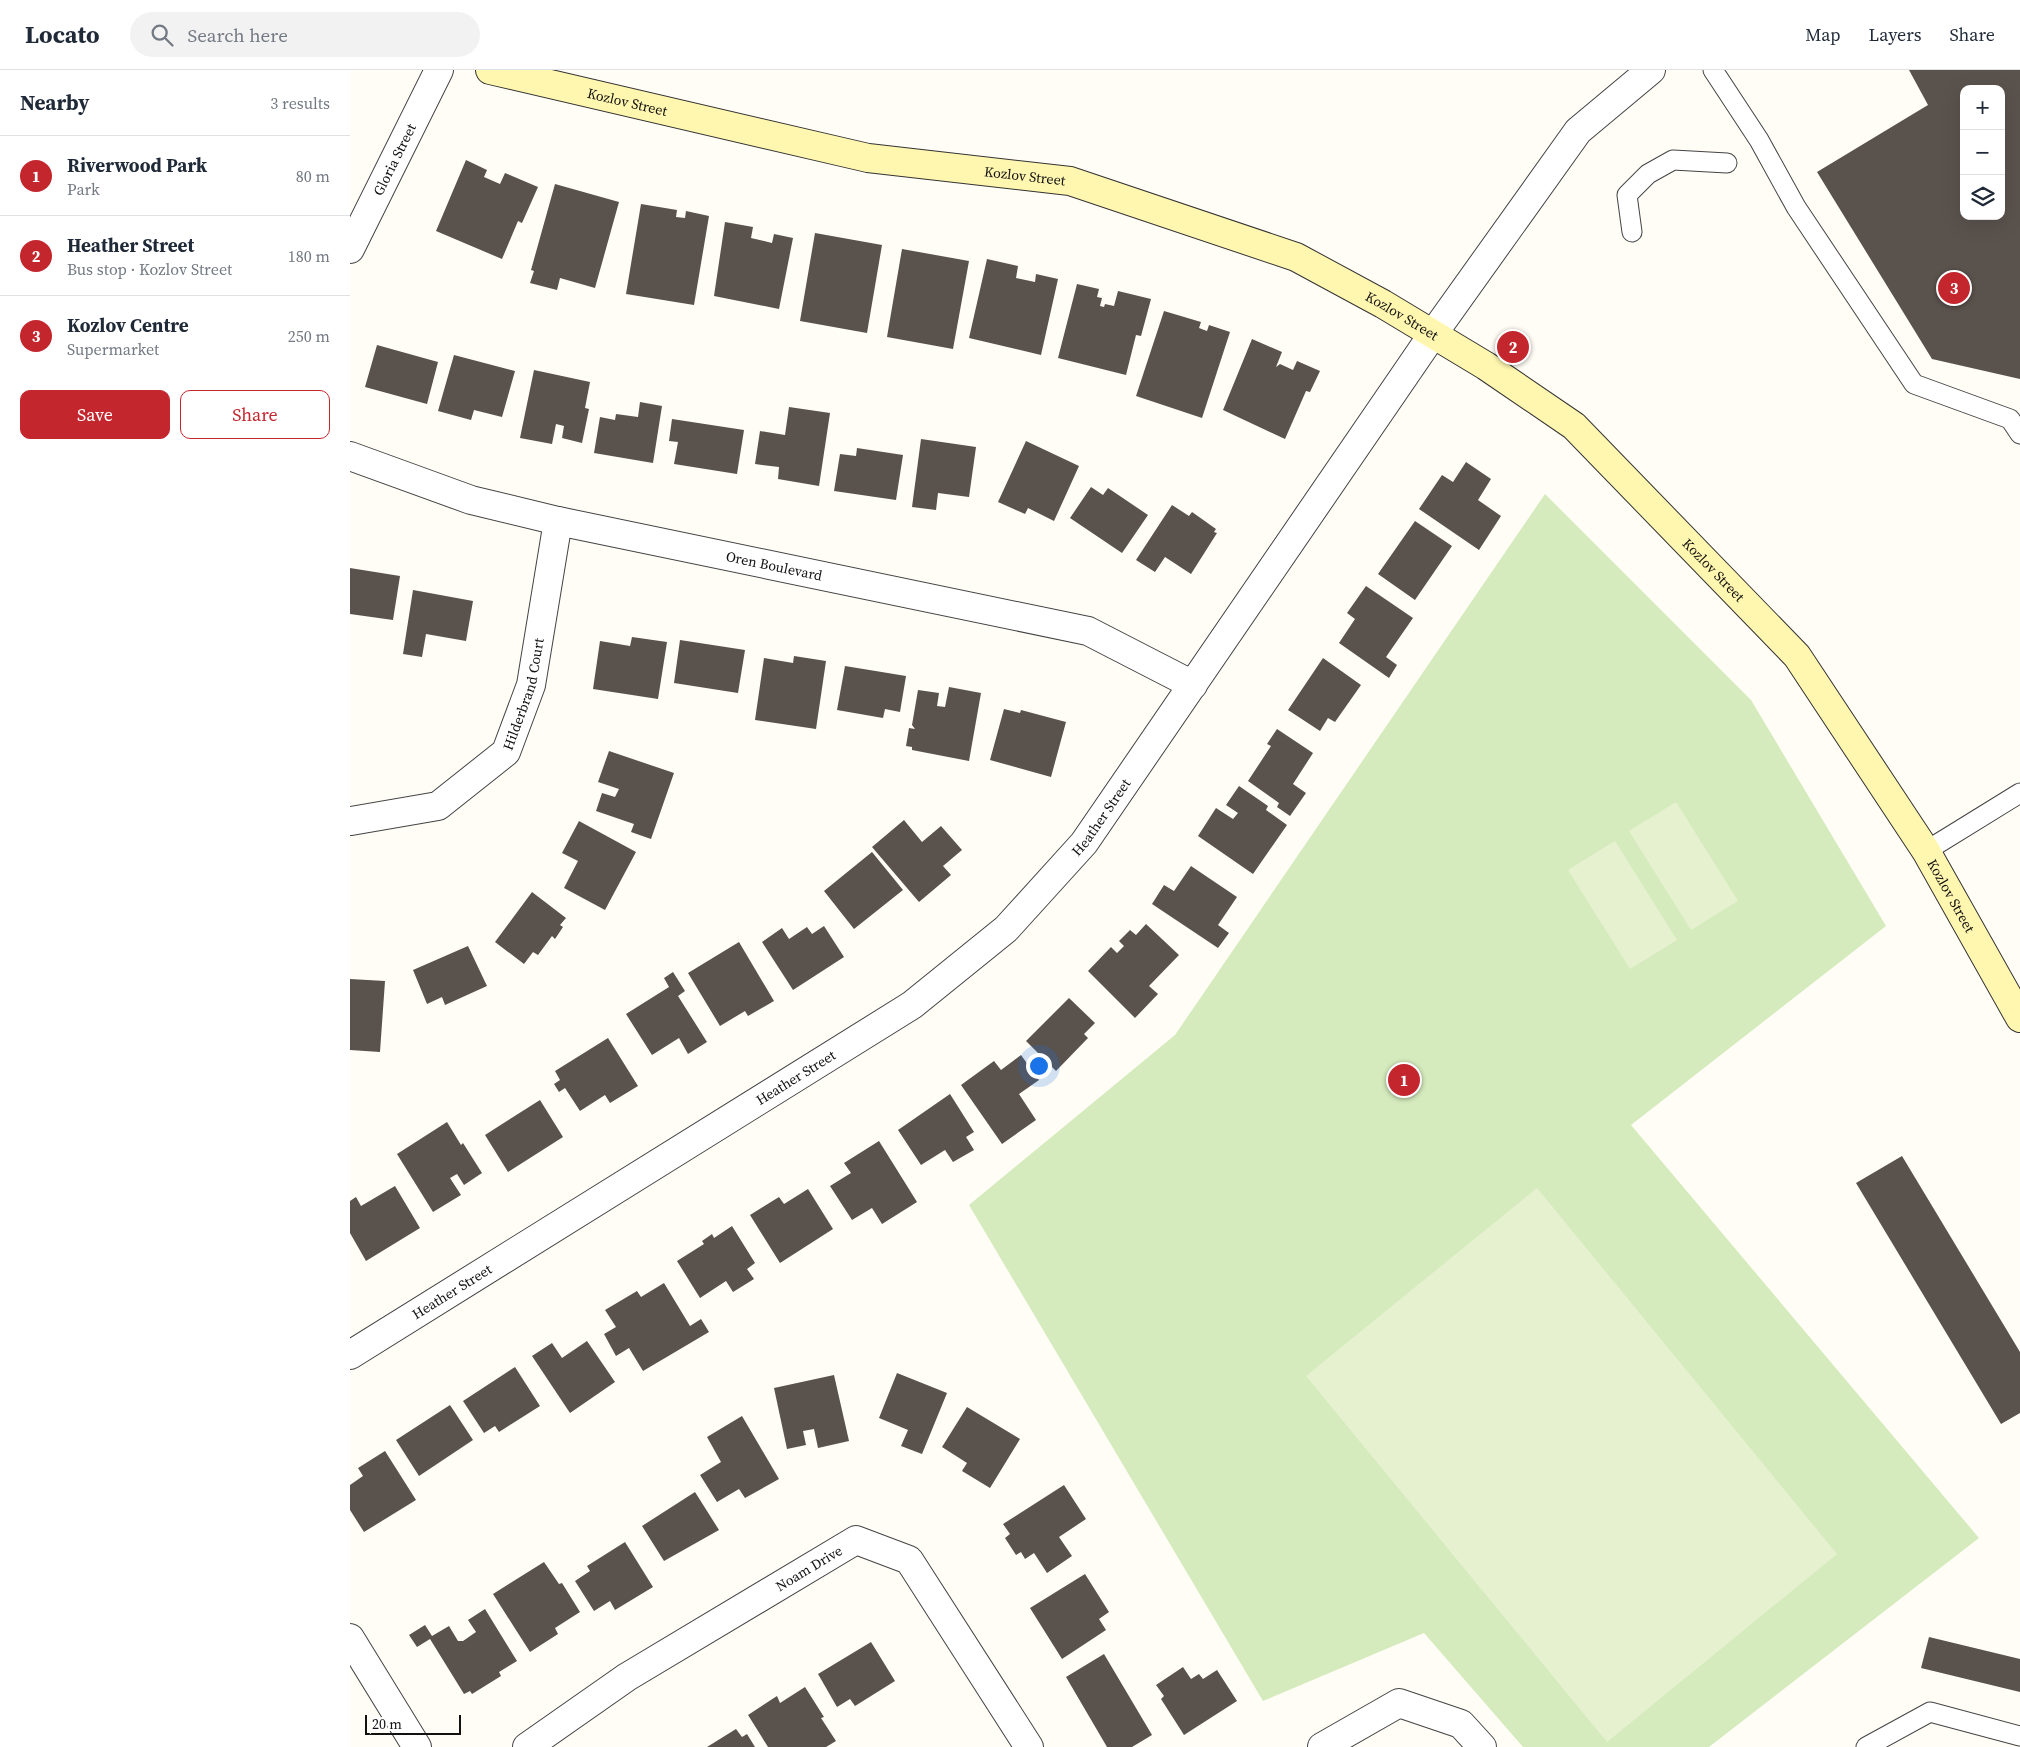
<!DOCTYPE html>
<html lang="en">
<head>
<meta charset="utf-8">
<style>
  body { margin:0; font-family:"Source Serif 4",serif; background:#f2f2f3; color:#1f2937 }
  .controls { position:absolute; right:15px; top:15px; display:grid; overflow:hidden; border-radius:10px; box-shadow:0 5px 20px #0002 }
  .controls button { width:45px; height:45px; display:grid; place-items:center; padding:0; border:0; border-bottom:1px solid #e0e1e3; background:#fff; color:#1f2937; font:25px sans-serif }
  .scale { position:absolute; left:15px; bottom:12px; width:96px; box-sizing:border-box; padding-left:5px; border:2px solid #111; border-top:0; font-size:14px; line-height:18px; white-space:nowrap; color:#111; -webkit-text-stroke:4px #fff; paint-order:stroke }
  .you { position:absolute; left:688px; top:995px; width:18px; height:18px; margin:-12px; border:4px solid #fff; border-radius:50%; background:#1a73e8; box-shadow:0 0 0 8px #1a73e833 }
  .badge { display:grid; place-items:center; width:32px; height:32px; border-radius:50%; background:#c4262e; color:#fff; font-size:16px; font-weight:700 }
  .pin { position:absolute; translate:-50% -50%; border:2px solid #fff; box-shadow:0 1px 5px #0006 }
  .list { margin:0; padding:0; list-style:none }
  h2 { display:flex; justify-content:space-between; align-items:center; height:65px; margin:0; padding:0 20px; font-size:21px }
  h2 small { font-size:16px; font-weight:400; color:#747a83 }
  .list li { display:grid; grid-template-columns:32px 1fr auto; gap:15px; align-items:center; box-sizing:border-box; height:80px; padding:0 20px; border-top:1px solid #e0e1e3 }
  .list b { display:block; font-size:19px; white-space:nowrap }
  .list p { margin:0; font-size:16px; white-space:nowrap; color:#747a83 }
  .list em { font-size:16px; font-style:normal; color:#747a83 }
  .actions { display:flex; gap:10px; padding:15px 20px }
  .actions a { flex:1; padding:11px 0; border:1px solid #c4262e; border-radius:10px; text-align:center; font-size:18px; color:#c4262e }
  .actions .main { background:#c4262e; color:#fff }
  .icon { flex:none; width:28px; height:28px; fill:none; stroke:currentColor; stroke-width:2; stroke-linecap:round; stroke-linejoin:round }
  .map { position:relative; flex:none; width:1670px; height:1677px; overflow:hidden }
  header { display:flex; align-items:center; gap:30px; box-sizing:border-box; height:70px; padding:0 25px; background:#fff; border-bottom:1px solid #e0e1e3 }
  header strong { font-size:24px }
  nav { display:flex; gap:28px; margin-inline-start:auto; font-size:18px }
  .search { width:350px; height:45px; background:#f2f2f3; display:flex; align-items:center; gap:12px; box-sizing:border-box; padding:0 18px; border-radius:28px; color:#747a83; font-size:19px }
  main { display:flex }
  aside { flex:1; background:#fff }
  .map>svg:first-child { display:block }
</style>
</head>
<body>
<header>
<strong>Locato</strong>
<div class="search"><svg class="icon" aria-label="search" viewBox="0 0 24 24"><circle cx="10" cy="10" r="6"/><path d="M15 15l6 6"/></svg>Search here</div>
<nav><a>Map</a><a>Layers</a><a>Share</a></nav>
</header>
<main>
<aside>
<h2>Nearby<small>3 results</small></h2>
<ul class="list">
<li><span class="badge">1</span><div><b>Riverwood Park</b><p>Park</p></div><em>80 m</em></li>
<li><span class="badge">2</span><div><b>Heather Street</b><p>Bus stop · Kozlov Street</p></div><em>180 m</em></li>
<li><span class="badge">3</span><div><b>Kozlov Centre</b><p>Supermarket</p></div><em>250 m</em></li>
</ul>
<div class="actions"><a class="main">Save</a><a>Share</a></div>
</aside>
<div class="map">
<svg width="1670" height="1677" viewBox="0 0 1670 1677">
  <rect width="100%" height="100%" fill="#fffdf5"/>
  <path fill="#d5ebbd" d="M 1195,424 L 1401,630 L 1536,856 L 1281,1055 L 1629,1468 L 1359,1677 L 1173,1677 L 1074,1563 L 913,1631 L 619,1135 L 825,965 Z"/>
  <path fill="#e6f2cf" d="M 1326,732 L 1388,831 L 1341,860 L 1279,761 Z
    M 1265,771 L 1327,870 L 1280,899 L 1218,800 Z
    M 1187,1118 L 1487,1484 L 1257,1672 L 956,1306 Z"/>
  <path fill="#5a524d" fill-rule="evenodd" d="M 1559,0 L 1670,0 L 1670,309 L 1582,289 L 1467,102 L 1578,35 ZM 1614,19 L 1651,19 L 1651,146 L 1614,146 Z
    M 116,90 L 137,100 L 134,107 L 150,114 L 155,103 L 188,117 L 172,153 L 168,151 L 152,189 L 86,161 Z
    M 205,114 L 269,132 L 245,218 L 210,208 L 207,220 L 180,213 L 184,201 L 181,200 Z
    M 291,134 L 327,140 L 326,147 L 335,148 L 336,141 L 359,146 L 344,235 L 276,224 Z
    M 375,152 L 403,157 L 401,168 L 422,173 L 424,164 L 443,168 L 429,239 L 364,226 Z
    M 465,163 L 532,175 L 517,263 L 450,251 Z
    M 552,179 L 619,191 L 603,279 L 537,267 Z
    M 637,189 L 668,196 L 666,208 L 685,212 L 686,204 L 708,209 L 691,285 L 619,268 Z
    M 727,214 L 749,219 L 747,227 L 752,228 L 750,236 L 754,237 L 755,234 L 764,236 L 768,221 L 801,229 L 791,266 L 786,265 L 776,305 L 708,288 Z
    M 814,241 L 851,252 L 849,258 L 857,261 L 859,255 L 880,262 L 852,348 L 786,326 Z
    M 902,269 L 932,282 L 926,297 L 930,294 L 943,300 L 947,291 L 970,301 L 960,322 L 956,321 L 935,369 L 873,340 Z
    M 27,275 L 88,292 L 77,334 L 15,317 Z
    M 104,285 L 165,301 L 152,347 L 124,340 L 121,350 L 88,341 Z
    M 184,300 L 240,312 L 235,338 L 239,339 L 232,373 L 212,368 L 214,356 L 206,354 L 202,374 L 170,368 Z
    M 290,332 L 312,336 L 303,393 L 244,383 L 250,347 L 265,350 L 266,344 L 288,347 Z
    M 439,337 L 480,343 L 469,416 L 428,409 L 429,397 L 405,394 L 410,361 L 435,365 Z
    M 322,349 L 394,360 L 387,404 L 324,394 L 328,372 L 319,371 Z
    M 571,369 L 626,377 L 619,427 L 588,423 L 586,440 L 562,437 Z
    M 676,371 L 729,396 L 704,451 L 678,438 L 675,444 L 648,432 Z
    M 507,378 L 553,385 L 546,430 L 484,421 L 490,384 L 506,386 Z
    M 1116,392 L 1141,409 L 1128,430 L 1151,446 L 1129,480 L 1069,439 L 1092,405 L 1103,412 Z
    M 741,417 L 753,425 L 758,418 L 798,445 L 772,483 L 720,448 Z
    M 822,435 L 839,446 L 842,442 L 866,459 L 864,462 L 867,463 L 841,504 L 815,487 L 805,502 L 786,490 Z
    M 1065,451 L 1102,476 L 1065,530 L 1028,504 Z
    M 0,498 L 50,506 L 43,550 L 0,544 Z
    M 1016,516 L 1063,548 L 1036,587 L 1047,595 L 1039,608 L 989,573 L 1005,549 L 997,543 Z
    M 63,520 L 123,531 L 116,571 L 76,564 L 72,587 L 53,584 Z
    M 282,567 L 317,572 L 308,629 L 243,619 L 250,571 L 280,576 Z
    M 330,570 L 395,580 L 388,623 L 324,613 Z
    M 444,586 L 476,591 L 466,659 L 405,650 L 414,588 L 443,593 Z
    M 973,588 L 1011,615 L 985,652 L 978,648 L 970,661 L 938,640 Z
    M 495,596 L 556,606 L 550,642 L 535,639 L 533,648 L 487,640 Z
    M 599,617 L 631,623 L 619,691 L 562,680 L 562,677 L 556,676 L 559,658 L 565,659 L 562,655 L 568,620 L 589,623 L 587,636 L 595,637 Z
    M 654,639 L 670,643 L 671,640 L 716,652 L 701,707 L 640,690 Z
    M 927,659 L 963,683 L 943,714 L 956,723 L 940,746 L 927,737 L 929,733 L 898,711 L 921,676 L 917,674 Z
    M 259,681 L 324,703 L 301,769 L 281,762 L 284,754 L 246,741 L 252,723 L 265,727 L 269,719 L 248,712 Z
    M 889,716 L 918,736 L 916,740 L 937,755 L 903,804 L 848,766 L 866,738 L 883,749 L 888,743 L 876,735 Z
    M 554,750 L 572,772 L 591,756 L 612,780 L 593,796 L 601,805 L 569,832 L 522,777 Z
    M 229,751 L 286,782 L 255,840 L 214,818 L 228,791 L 212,783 Z
    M 522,782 L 553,820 L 504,859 L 474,821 Z
    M 841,796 L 887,827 L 868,855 L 879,863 L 868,878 L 802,834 L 814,815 L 824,821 Z
    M 182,822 L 216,848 L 210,855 L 213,857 L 205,869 L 202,866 L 188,885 L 183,882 L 174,894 L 145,872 Z
    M 796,854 L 829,885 L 799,916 L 808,924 L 785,948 L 738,901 L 761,877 L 767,883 L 774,876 L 769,871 L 780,860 L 786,865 Z
    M 474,856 L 494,887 L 443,920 L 412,872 L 432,858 L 439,869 L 457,857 L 462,864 Z
    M 389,872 L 424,931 L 398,946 L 395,941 L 370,956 L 338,903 Z
    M 118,876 L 137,916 L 95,935 L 92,927 L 77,934 L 63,900 Z
    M 323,902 L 335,921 L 328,926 L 357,972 L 338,984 L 329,968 L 302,985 L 276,944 L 319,917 L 314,908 Z
    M 0,909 L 35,911 L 30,982 L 0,980 Z
    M 719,928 L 745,953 L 734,964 L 738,968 L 706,1001 L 676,971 Z
    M 258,968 L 288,1016 L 260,1033 L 255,1025 L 230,1041 L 215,1018 L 209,1022 L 204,1014 L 210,1010 L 205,1001 Z
    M 671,985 L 689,1010 L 669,1024 L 686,1050 L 652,1074 L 611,1015 L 644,991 L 651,1000 Z
    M 600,1024 L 624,1062 L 616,1067 L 624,1080 L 603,1092 L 595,1080 L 571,1095 L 548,1060 Z
    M 190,1030 L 213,1067 L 158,1102 L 135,1065 Z
    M 97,1052 L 111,1075 L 113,1073 L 132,1103 L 114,1115 L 107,1104 L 100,1108 L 111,1125 L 83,1142 L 47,1084 Z
    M 529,1071 L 567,1132 L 532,1154 L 522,1138 L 502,1150 L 480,1116 L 501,1103 L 494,1093 Z
    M 1552,1086 L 1670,1282 L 1670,1343 L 1651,1354 L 1506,1113 Z
    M 45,1116 L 70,1158 L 16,1191 L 0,1163 L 0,1131 L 6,1127 L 11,1136 Z
    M 458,1119 L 483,1159 L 430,1193 L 400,1145 L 429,1127 L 434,1134 Z
    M 382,1156 L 405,1193 L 397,1199 L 404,1209 L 383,1222 L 376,1211 L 350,1228 L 327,1191 L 354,1174 L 352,1171 L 362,1164 L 364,1168 Z
    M 314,1213 L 340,1256 L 351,1249 L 359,1262 L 293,1301 L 279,1278 L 266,1286 L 254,1264 L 266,1257 L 255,1240 L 287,1221 L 291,1227 Z
    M 237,1271 L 265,1312 L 220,1343 L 182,1286 L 202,1273 L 212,1288 Z
    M 165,1297 L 190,1336 L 149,1362 L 145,1356 L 134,1363 L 113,1331 Z
    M 547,1303 L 597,1323 L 572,1384 L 551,1376 L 558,1360 L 529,1348 Z
    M 484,1305 L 499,1371 L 468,1378 L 464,1359 L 453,1361 L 456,1375 L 437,1379 L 424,1318 Z
    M 100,1335 L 123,1370 L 69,1406 L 46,1370 Z
    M 617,1337 L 670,1369 L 640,1418 L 612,1401 L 617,1393 L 592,1377 Z
    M 392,1346 L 429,1409 L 395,1428 L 389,1419 L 367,1432 L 350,1405 L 371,1392 L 357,1367 Z
    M 35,1381 L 66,1430 L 14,1462 L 0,1440 L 0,1415 L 13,1406 L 8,1398 Z
    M 714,1415 L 736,1449 L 709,1467 L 722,1486 L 697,1503 L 684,1483 L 675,1489 L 671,1482 L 666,1485 L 655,1468 L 660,1464 L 653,1454 Z
    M 345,1422 L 369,1460 L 314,1491 L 292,1456 Z
    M 275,1472 L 303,1517 L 265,1540 L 260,1531 L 244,1541 L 225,1511 L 240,1501 L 237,1496 Z
    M 194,1492 L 209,1514 L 212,1513 L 230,1542 L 205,1558 L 208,1564 L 180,1582 L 143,1524 Z
    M 735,1504 L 759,1542 L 749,1549 L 756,1560 L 712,1589 L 680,1538 Z
    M 135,1539 L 167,1591 L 149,1602 L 151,1606 L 122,1624 L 120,1621 L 114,1624 L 80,1569 L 67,1577 L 59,1565 L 75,1555 L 82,1566 L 99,1556 L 108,1571 L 113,1571 L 126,1562 L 118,1550 Z
    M 1579,1567 L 1670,1589 L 1670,1622 L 1571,1598 Z
    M 521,1572 L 545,1611 L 505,1636 L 500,1629 L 487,1637 L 468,1604 Z
    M 754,1584 L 802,1665 L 782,1677 L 757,1677 L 716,1607 Z
    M 833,1597 L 841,1609 L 849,1604 L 853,1609 L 867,1600 L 887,1631 L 834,1665 L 811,1629 L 814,1626 L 806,1615 Z
    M 455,1617 L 474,1647 L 471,1648 L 486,1671 L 476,1677 L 418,1677 L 398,1645 L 427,1626 L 430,1633 Z
    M 386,1659 L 392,1667 L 397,1664 L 405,1677 L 357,1677 Z"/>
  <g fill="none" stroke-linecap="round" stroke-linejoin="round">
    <g stroke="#444" stroke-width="21">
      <path id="lane" d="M 1363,0 L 1409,70 L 1446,137 L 1564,314 L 1660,349 L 1670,364
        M 1282,162 L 1277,125 L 1298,104 L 1323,90 L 1377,93
        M 1576,781 L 1670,723
        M 1516,1677 L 1580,1642 L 1670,1666"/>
    </g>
    <g stroke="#444" stroke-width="30">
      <g id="street">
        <path id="s1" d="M 0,179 L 89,0"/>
        <path id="s2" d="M 0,386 L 121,430 L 208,451 L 738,561 L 843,615"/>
        <path id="s3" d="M 1,751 L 88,736 L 156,682 L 181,615 L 208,451"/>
        <path id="s4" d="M 0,1285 L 562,935 L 656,859 L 734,773 L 1083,264 L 1228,61 L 1301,0"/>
        <path d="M 0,1568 L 67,1677"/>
        <path id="s5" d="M 177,1677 L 277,1607 L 506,1470 L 559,1490 L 679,1677"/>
        <path d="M 972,1677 L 1049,1633 L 1111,1654 L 1132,1677"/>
      </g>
    </g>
    <g stroke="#333" stroke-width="30">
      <g id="secondary">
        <path id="s6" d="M 140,0 L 518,88 L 720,111 L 946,187 L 1033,234 L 1136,296 L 1224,356 L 1447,586 L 1576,781 L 1670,948"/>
      </g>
    </g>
    <use href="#lane" stroke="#fff" stroke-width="19"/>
    <use href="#street" stroke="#fff" stroke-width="28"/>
    <use href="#secondary" stroke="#fff6b0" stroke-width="28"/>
  </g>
  <g text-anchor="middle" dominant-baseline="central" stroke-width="5" stroke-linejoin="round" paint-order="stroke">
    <g font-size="14" fill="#111" stroke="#fff">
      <text stroke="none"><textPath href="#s6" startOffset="141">Kozlov Street</textPath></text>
      <text stroke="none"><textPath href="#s1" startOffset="100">Gloria Street</textPath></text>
      <text stroke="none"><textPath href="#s6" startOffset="546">Kozlov Street</textPath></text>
      <text stroke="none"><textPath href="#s6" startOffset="951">Kozlov Street</textPath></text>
      <text stroke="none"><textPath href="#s2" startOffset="439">Oren Boulevard</textPath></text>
      <text stroke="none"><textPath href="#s6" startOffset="1356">Kozlov Street</textPath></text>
      <text stroke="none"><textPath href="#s3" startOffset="236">Hilderbrand Court</textPath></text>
      <text stroke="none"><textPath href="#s4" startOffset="930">Heather Street</textPath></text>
      <text stroke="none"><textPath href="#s6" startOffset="1761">Kozlov Street</textPath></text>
      <text stroke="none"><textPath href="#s4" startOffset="525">Heather Street</textPath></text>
      <text stroke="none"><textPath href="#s4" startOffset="120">Heather Street</textPath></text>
      <text stroke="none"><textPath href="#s5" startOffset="334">Noam Drive</textPath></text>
    </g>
  </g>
</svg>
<div class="controls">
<button>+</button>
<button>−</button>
<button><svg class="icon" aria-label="layers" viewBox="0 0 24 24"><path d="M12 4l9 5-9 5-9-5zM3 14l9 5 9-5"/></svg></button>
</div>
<div class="scale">20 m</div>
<div class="you"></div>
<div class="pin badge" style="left:1054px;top:1010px">1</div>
<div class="pin badge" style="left:1163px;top:277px">2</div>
<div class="pin badge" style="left:1604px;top:218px">3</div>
</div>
</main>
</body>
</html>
